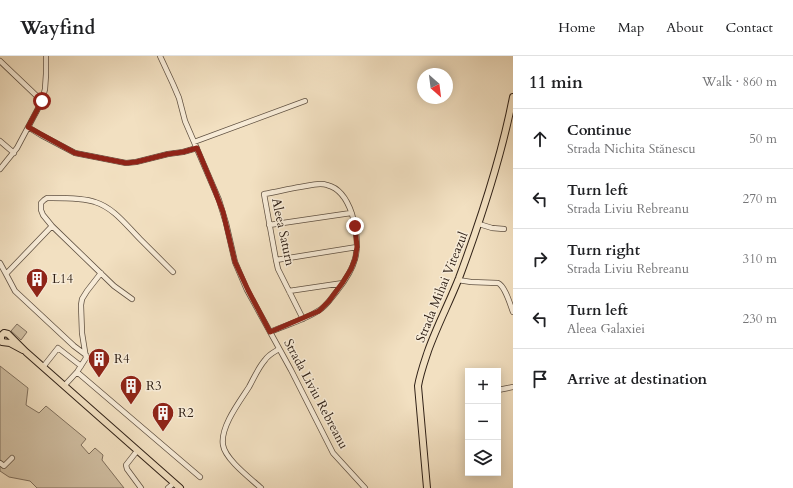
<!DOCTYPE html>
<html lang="en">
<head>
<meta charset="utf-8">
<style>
  body { margin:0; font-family:Cardo,serif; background:#f2f2f2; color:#202124 }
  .controls { position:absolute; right:12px; bottom:12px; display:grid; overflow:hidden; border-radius:0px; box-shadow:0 2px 10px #0003 }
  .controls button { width:36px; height:36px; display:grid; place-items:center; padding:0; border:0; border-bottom:1px solid #e0e0e0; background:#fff; color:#202124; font:20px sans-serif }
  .compass { position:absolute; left:417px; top:12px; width:36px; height:36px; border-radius:50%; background:#fff; box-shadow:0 2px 10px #0003; rotate:152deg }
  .stop { position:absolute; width:12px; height:12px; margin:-9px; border:3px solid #8f2418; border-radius:50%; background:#fff }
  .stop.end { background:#8f2418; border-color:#fff; box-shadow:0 1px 4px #0008 }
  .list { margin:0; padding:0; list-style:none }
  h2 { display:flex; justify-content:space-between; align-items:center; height:52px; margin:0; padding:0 16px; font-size:17px }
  h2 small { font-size:13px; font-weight:400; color:#757577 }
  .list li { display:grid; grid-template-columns:26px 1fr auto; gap:12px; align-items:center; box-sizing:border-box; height:60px; padding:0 16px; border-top:1px solid #e0e0e0 }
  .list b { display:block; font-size:15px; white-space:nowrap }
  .list p { margin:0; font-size:13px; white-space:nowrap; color:#757577 }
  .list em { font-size:13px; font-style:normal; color:#757577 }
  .icon { flex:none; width:22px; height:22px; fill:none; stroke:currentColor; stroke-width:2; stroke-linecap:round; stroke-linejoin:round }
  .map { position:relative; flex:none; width:513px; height:432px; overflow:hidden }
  header { display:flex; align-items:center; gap:24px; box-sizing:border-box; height:56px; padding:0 20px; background:#fff; border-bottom:1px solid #e0e0e0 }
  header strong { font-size:19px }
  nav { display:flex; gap:22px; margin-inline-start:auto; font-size:14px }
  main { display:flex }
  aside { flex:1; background:#fff }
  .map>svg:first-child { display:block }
</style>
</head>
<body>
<header>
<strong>Wayfind</strong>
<nav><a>Home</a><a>Map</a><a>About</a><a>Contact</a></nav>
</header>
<main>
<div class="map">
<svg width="513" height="432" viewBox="0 0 513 432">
  <rect width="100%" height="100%" fill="#f2e0c1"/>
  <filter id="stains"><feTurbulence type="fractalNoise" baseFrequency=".005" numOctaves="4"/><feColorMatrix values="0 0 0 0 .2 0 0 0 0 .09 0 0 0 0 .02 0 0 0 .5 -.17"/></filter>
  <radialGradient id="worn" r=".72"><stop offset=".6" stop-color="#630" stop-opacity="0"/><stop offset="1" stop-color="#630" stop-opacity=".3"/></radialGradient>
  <path fill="#d1c0a4" stroke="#80705e" d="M 17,268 L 27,276 L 21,284 L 11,275 Z
    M 0,310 L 28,332 L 26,349 L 39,357 L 46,350 L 86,383 L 81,389 L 89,398 L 95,392 L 103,399 L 102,404 L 124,432 L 37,432 L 30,425 L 9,421 L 0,415 Z"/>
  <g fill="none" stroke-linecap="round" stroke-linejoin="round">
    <g stroke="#605142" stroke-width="6">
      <path id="minor" d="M 160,0 L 173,28 L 179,42 L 185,65 L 219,144 L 226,167 L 235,206 L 247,234 L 291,314 L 333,397 L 365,432
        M 0,5 L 42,45
        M 28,71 L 41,79 L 75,97 L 126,107 L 136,106 L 168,98 L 183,96 L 197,92
        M 0,85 L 14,97
        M 194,86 L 305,45
        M 0,113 L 17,92 L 42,45 L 45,33 L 46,18 L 46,0
        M 479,168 L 492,172 L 504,173
        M 269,169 L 351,157
        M 52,170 L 6,218 L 15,235 L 74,290 L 86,299
        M 276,204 L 357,191
        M 0,207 L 6,218
        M 458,224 L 471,226 L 498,227 C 505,230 510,248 513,256
        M 289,235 L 343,227
        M 132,243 L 114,230 L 52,170 L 43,159 L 41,154 L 41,147 L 44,144 L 47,142 L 52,142 C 64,142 84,142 95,146 C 114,152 126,169 140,183 C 151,194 162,205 173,216
        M 270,276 C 286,269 304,264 318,255 C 326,251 331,242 337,235 C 344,226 352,215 355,203 C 359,189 356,172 352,158 C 348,146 340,132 327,129 C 319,126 308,130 300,131 C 288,133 276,136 264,138 L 276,204 L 278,213 L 303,263
        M 43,311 L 58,292 L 81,310
        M 77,316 L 200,421
        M 64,330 L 77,316 L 86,302 L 82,277 L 81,249 L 82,243 L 87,235 L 101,217
        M 498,334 L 513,331
        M 137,395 L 126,409 L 127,413 L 141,432
        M 0,407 L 4,410 L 12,402
        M 168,432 L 174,427
        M 261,432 C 250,422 225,403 223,389 C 220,371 240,345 249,331 C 254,322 258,312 265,304 C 268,299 274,296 279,293"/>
    </g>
    <g stroke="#302117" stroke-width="8">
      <path id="major" d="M 23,294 L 10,287 L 2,286 L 1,284 L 1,280 L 4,277 L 8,278 L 26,296 L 180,432
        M 427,432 L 418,330 C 420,318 424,307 428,295 C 437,270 449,247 459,222 C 481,163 501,103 513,41"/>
    </g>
    <use href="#minor" stroke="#f7ebd7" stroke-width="4.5"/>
    <use href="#major" stroke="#f2e0c1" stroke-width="6"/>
  </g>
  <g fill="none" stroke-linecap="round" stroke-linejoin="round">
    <path stroke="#8f2418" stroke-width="5" d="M 42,45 L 28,71 L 75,97 L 126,107 L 136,106 L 168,98 L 183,96 L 197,92 L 215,135 L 223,156 L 235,206 L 248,234 L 270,276 L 319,255 L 329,245 L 343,226 L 351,213 L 355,203 L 357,191 L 355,170"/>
  </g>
  <defs>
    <g id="building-pin" transform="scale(1.15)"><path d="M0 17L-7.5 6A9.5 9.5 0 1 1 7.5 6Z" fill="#8f2418" stroke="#f7ebd7"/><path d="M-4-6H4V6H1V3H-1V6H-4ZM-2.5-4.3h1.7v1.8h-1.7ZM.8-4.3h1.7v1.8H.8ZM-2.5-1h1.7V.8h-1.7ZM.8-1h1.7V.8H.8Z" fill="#fff"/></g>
  </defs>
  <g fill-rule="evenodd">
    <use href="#building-pin" x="37" y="223"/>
    <use href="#building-pin" x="99" y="303"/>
    <use href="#building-pin" x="131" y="330"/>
    <use href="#building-pin" x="163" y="357"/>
  </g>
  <g text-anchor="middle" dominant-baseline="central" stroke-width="3" stroke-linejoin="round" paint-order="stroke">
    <g font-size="13" fill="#302117" stroke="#f7ebd7">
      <text transform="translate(283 176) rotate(78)">Aleea Saturn</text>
      <text transform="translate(442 231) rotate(-68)">Strada Mihai Viteazul</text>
      <text transform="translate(316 338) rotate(62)">Strada Liviu Rebreanu</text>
    </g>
    <g font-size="13" fill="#302117" stroke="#f7ebd7" text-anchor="start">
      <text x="52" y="223">L14</text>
      <text x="114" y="303">R4</text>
      <text x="146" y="330">R3</text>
      <text x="178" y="357">R2</text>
    </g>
  </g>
  <rect width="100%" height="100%" filter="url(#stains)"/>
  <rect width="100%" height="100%" fill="url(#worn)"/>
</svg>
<div class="controls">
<button>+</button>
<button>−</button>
<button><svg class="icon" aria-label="layers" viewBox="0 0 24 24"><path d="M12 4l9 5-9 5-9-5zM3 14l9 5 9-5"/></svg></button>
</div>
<svg class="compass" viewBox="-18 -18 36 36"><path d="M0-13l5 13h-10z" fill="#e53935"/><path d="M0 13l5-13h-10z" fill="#757577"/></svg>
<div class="stop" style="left:42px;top:45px"></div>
<div class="stop end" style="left:355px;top:170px"></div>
</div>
<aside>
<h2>11 min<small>Walk · 860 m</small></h2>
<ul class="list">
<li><svg class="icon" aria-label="ahead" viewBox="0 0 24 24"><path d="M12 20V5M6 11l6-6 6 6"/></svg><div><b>Continue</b><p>Strada Nichita Stănescu</p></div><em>50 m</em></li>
<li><svg class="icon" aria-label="left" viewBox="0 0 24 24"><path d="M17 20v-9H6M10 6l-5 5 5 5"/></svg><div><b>Turn left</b><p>Strada Liviu Rebreanu</p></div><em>270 m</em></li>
<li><svg class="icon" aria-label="right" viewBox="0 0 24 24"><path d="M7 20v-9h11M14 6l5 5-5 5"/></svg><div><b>Turn right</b><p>Strada Liviu Rebreanu</p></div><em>310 m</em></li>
<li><svg class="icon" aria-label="left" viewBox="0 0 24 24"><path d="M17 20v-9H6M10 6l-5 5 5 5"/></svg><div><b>Turn left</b><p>Aleea Galaxiei</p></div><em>230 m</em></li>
<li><svg class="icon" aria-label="arrive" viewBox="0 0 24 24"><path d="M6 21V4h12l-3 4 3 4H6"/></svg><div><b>Arrive at destination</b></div></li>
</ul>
</aside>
</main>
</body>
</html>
